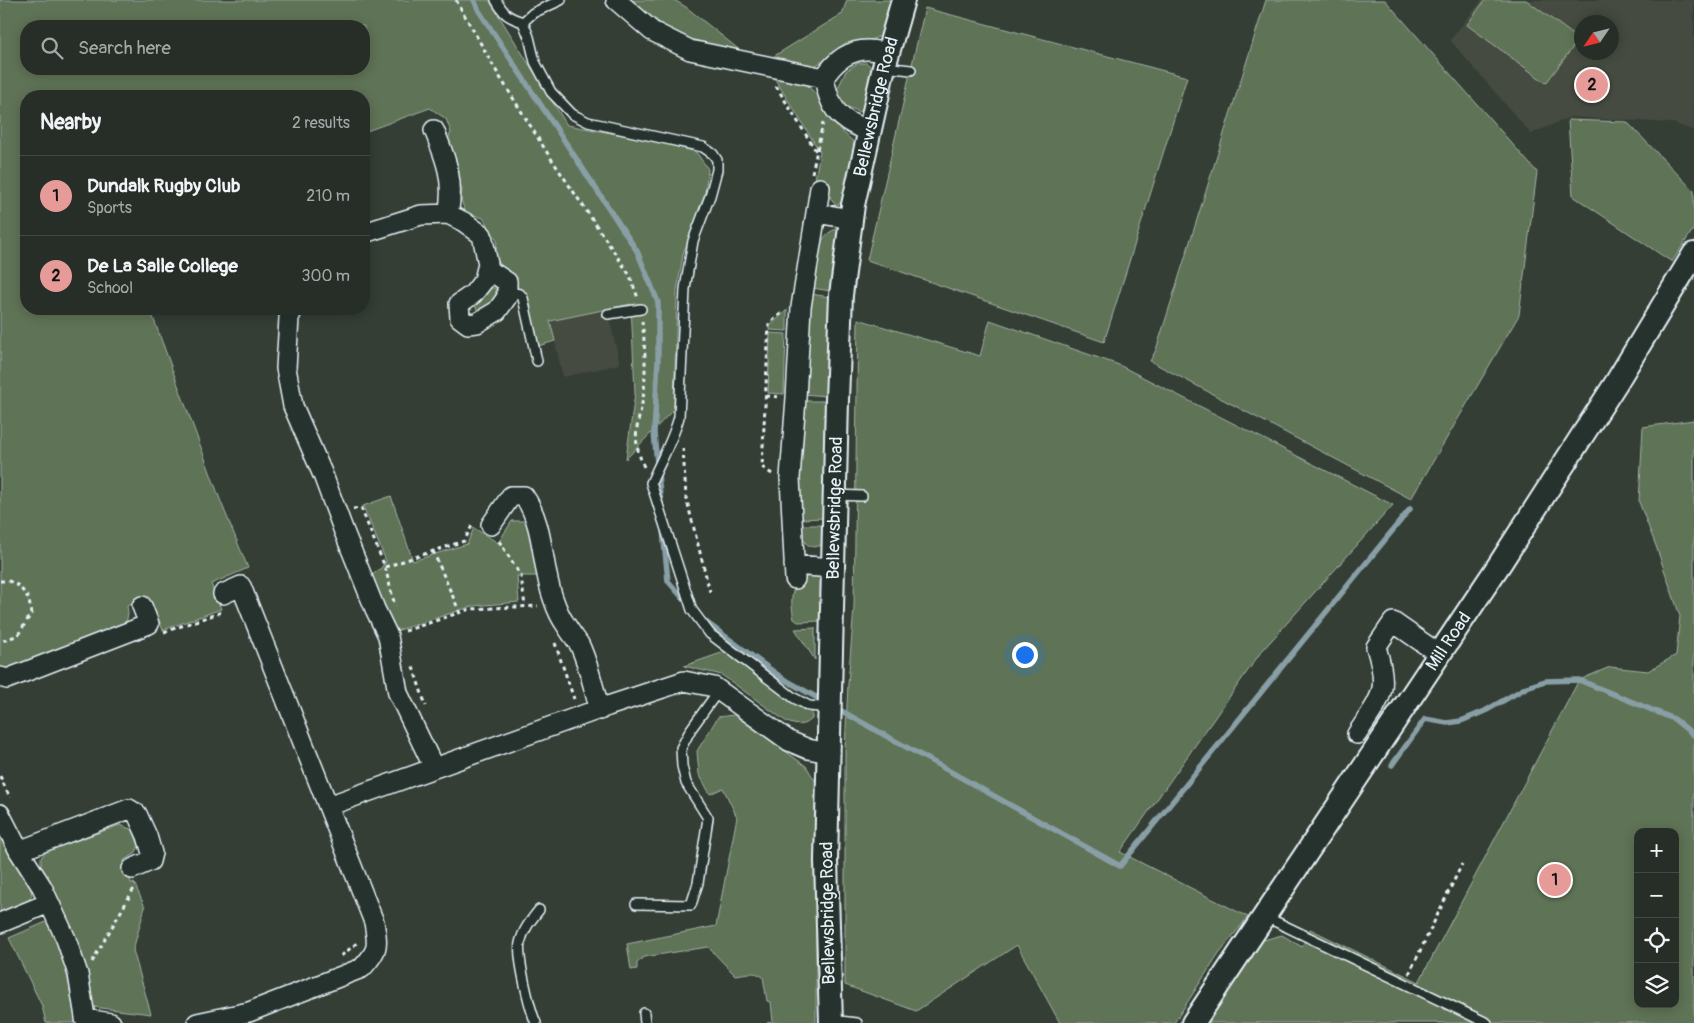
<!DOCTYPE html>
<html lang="en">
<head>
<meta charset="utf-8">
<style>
  body { margin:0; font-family:Pangolin,sans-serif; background:#2f3630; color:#f1f3f6 }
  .controls { position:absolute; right:15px; bottom:15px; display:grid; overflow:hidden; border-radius:10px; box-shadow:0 2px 12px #0003 }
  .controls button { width:45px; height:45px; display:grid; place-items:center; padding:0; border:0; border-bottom:1px solid #434a45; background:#272e28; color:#f1f3f6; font:25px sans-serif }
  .compass { position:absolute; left:1574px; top:15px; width:45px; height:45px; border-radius:50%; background:#272e28; box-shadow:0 2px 12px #0003; rotate:235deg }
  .you { position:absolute; left:1024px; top:654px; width:18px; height:18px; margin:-12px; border:4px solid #fff; border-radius:50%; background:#1a73e8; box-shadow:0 0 0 8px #1a73e833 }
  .badge { display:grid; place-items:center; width:32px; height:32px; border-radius:50%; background:#e69b98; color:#111; font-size:16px; font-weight:700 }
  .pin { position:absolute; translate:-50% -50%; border:2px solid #fff; box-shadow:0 1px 5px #0006 }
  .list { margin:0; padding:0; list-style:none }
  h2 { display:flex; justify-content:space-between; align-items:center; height:65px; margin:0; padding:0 20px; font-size:21px }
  h2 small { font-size:16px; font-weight:400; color:#a4a8a8 }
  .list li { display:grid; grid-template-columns:32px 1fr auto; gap:15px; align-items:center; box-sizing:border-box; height:80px; padding:0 20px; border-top:1px solid #434a45 }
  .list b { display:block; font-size:19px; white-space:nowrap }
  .list p { margin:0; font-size:16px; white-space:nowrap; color:#a4a8a8 }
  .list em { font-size:16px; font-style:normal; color:#a4a8a8 }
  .icon { flex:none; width:28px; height:28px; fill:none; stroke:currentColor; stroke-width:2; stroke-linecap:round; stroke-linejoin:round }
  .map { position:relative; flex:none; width:1694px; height:1023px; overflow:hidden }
  .search { position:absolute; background:#272e28; box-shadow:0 2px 12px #0003; left:20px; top:20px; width:350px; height:55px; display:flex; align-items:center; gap:12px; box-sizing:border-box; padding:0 18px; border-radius:20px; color:#a4a8a8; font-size:19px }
  .panel { position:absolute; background:#272e28; box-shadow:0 2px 12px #0003; left:20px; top:90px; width:350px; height:225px; border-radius:20px }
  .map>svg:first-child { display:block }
</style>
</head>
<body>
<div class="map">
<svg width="1694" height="1023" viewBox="0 0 1694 1023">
  <rect width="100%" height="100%" fill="#343e35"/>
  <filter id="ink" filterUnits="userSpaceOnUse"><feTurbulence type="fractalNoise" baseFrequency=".02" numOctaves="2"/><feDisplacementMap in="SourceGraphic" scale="10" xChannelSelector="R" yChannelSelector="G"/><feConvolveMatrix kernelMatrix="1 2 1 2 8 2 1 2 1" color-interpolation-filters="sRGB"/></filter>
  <g filter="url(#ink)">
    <path fill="#454b3f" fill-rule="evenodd" d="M 1482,0 L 1694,0 L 1694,131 L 1673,123 L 1570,117 L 1531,134 L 1450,40 ZM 1582,22 L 1612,22 L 1612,52 L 1582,52 Z
      M 607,308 L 620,364 L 563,377 L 550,321 Z"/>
    <path fill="#5e7356" stroke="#a3b2a7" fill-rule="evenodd" d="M 0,0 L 489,0 L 567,125 L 655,141 L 696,152 L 708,169 L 705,193 L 683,254 L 677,291 L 674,409 L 626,459 L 635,393 L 631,304 L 550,321 L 555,341 L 538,346 L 526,294 L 514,288 L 507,272 L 495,258 L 497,240 L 483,218 L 465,212 L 461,199 L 462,189 L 447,142 L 451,132 L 446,119 L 430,108 L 364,132 L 364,96 L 26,96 L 26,309 L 150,309 L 221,502 L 248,568 L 211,584 L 221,609 L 163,630 L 148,596 L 127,606 L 128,613 L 126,624 L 117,630 L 8,668 L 0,667 ZM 26,26 L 364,26 L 364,69 L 26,69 Z
      M 630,0 L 674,0 L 686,7 L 742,52 L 688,39 L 664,26 Z
      M 847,0 L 894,0 L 884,35 L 850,47 L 814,66 L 801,68 L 771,58 L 842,14 Z
      M 1266,0 L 1385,0 L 1537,172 L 1519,315 L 1411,499 L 1150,361 L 1156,350 Z
      M 1485,0 L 1526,0 L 1579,39 L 1546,83 L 1467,25 Z
      M 925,8 L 1187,77 L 1104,342 L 867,260 Z
      M 858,63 L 867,63 L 875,71 L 865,114 L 843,105 L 837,90 L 846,71 Z
      M 773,76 L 806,84 L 822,100 L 834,124 L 857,145 L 845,200 L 836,206 L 825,189 L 814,185 L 820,152 Z
      M 1568,120 L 1627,122 L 1694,191 L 1694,228 L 1672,262 L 1573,196 Z
      M 840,228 L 831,291 L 812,288 C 815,267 814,233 840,228 Z
      M 491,288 L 495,288 C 498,299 492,304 483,311 L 477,310 L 475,305 L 486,295 Z
      M 810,294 L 830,297 L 826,396 L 803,394 Z
      M 787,310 L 787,331 L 770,330 L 770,326 Z
      M 858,319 L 980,356 L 990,320 L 1119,365 L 1393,505 L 1261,652 L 1120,852 L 1248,917 L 1219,953 L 1174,1023 L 1060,1023 L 1017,945 L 916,1011 L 845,985 L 845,751 L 848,684 L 854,608 Z
      M 770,333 L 786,334 L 784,394 L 768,393 Z
      M 804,401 L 826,401 L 824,518 L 800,519 L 799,476 Z
      M 1694,420 L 1694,1023 L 1203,1023 L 1256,942 L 1282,935 L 1302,947 L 1310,929 L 1419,982 L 1579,680 L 1610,667 L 1648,671 L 1676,655 L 1680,616 L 1656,546 L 1639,502 L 1643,427 ZM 1638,832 L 1675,832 L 1675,1004 L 1638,1004 Z
      M 391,496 L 413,561 L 467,544 L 474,528 L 498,543 L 512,521 L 526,521 L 531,532 L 538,576 L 517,576 L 519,602 L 473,606 L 393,632 L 370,577 L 381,568 L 386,561 L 363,506 Z
      M 801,525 L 823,525 L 823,544 C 807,553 801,539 801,525 Z
      M 813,575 L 820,578 L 821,581 L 820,621 L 798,622 L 794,619 C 790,599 789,581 813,575 Z
      M 815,628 L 815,660 L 795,629 Z
      M 727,651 L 802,709 L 812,712 L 812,719 C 803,726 797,726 787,722 L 722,675 L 684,666 Z
      M 734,715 L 806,766 L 819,787 L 816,909 L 816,1023 L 767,1023 L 773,1022 L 771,1002 L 767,1001 L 763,977 C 755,970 745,974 735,975 L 708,947 L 644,957 L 637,963 L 637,969 L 631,970 L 627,944 L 716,926 L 737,817 L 723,788 L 710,794 L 699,774 L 697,751 L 718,717 Z
      M 120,825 L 133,830 L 139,846 L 135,854 L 124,860 L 131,883 L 134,883 L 145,907 L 133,950 L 151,1014 L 93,1007 L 89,1002 L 41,868 L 41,857 L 48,851 Z
      M 0,837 L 30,885 L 32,895 L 25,905 L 0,914 Z
      M 46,922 C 65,944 70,994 76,1023 L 46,1023 L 42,1006 L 9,938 Z"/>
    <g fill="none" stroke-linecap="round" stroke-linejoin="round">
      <path stroke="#899fa6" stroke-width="5.5" d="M 474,0 L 479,11 L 637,251 L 658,302 L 658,360 L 654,433 L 661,504
        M 663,531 L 668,581 L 688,604
        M 703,620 L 782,678 L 823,701
        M 836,708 L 1120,866 L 1410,509
        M 1392,765 L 1425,719 L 1447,723 L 1461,721 L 1485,711 L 1527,687 L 1545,681 L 1579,680 L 1674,719 L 1694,735"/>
      <g stroke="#e8f1f8" stroke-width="12">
        <path id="service" d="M 496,0 C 504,14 507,17 523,22 L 533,13 L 561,0
          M 523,22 L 529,37 L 535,62 L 551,92 L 572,114 L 588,122 L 703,147 L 713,154 L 717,160 L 717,170 L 710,196 L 693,241 L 685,289 L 679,417 C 673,440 661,460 651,483 L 692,610 L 710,634 L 794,698 L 809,706 L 830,708
          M 884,67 L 911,70
          M 507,292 L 520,294 L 523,298 L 537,361
          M 608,314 L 641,309
          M 835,495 L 862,496
          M 636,904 L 691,905 L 698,883 L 708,818 L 686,783 L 682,766 L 681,748 L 691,729 L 719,690
          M 1264,916 L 1487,1023
          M 644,1013 L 645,1023
          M 831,1020 L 857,1023
          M 536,1023 C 530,1010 517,957 520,943 C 523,930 531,920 539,910"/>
      </g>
      <g stroke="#e8f1f8" stroke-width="22">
        <path id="minor" d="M 616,0 L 652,31 L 690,50 L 824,78
          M 434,130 C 446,159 455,182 448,214
          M 869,131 C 838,120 830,109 824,78 C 834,62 848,50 868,50 C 874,50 882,52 888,53
          M 816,213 L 851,219
          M 364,233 L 421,215 L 448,214 L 464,222 L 482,235 L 488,264 L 484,280 L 473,294 L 459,304 L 460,318 L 468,324 L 477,323 L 497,311 L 507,297 L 507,282 L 495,274 L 486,272
          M 293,309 L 289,318 L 286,368 L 293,406 L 323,475 L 343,529 L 375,609 L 388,636 L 398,693 L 434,768
          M 491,525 L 511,496 L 524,496 C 545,526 541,565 553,598 C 556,607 560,617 566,625 C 570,632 575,638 579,644 C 589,664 593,688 600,710
          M 794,565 L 833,568
          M 795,579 L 790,478 L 796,398 L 801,307 L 820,188
          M 0,677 L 7,679 L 149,624 L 142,606
          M 1357,734 C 1381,697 1390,692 1376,647 L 1393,622 L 1439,654
          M 328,806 L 608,706 L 684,681 L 714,687 L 789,741 L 808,749 L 829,753
          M 0,814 L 19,851 L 42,887 L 66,939 L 78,974 L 86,1023
          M 19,851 L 129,809 L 137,814 L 147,836 L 152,853 L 150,861 L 132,869
          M 0,923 L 49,903
          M 85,1019 L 111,1023
          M 197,1023 L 249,1012 L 362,968 C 379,950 378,946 374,922 L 241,586 L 223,594"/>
      </g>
      <g stroke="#e8f1f8" stroke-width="26">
        <g id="tertiary">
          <path id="s1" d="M 831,1023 L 826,861 L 837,400 L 841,295 L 853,205 L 884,67 L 903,0"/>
          <path id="s2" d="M 1193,1023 L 1501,562 L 1616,383 L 1694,254"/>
        </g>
      </g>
      <path stroke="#e8f1f8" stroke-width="3" stroke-dasharray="4 4" stroke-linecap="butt" d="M 456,0 L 498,74 L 548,154 L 629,274 L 638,298
        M 776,86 L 816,151
        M 812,173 L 823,123
        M 642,321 C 645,344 646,367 644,391 C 640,424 629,433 644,467
        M 766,396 L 780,397
        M 683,448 L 686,497 L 710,592
        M 772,474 L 762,467 L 769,323 L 783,312
        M 353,509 L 361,508 L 385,567 L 395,606
        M 499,541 L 521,576 L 525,606
        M 433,551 L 460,613
        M 385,567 L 464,541 L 473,524
        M 0,581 L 9,581 L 19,586 L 29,599 L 31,614 L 18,635 L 0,642
        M 405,631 L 470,609 L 538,606
        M 164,632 L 222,612
        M 555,643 L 574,699
        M 413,667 L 426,706
        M 0,776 L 10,798
        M 341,956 L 358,942
        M 92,962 L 136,885
        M 1409,974 L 1462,864"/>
      <use href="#service" stroke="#26332d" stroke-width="9"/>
      <use href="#minor" stroke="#26332d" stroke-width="19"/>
      <use href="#tertiary" stroke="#26332d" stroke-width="22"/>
    </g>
  </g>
  <g text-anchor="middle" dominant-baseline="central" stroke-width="4" stroke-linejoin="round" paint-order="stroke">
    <g font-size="18" fill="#e8f1f8" stroke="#26332d">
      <text stroke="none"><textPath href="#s1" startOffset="920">Bellewsbridge Road</textPath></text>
      <text stroke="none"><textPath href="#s1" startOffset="515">Bellewsbridge Road</textPath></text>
      <text stroke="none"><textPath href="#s2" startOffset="459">Mill Road</textPath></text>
      <text transform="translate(828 913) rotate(-91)">Bellewsbridge Road</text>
    </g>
  </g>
</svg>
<div class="controls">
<button>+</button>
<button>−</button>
<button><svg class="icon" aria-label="locate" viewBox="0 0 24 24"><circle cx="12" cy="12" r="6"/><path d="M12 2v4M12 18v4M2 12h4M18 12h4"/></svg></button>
<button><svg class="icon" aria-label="layers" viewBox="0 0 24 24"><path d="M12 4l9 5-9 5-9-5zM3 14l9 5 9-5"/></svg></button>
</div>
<svg class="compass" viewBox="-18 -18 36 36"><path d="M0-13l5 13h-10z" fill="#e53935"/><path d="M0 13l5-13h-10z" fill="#a4a8a8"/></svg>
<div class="you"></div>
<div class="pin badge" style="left:1555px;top:880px">1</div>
<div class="pin badge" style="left:1592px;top:85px">2</div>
<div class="search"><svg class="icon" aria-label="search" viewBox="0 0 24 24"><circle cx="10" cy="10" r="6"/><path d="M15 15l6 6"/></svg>Search here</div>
<section class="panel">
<h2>Nearby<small>2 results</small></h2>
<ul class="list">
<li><span class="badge">1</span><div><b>Dundalk Rugby Club</b><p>Sports</p></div><em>210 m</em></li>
<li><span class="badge">2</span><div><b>De La Salle College</b><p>School</p></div><em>300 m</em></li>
</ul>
</section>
</div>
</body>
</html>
